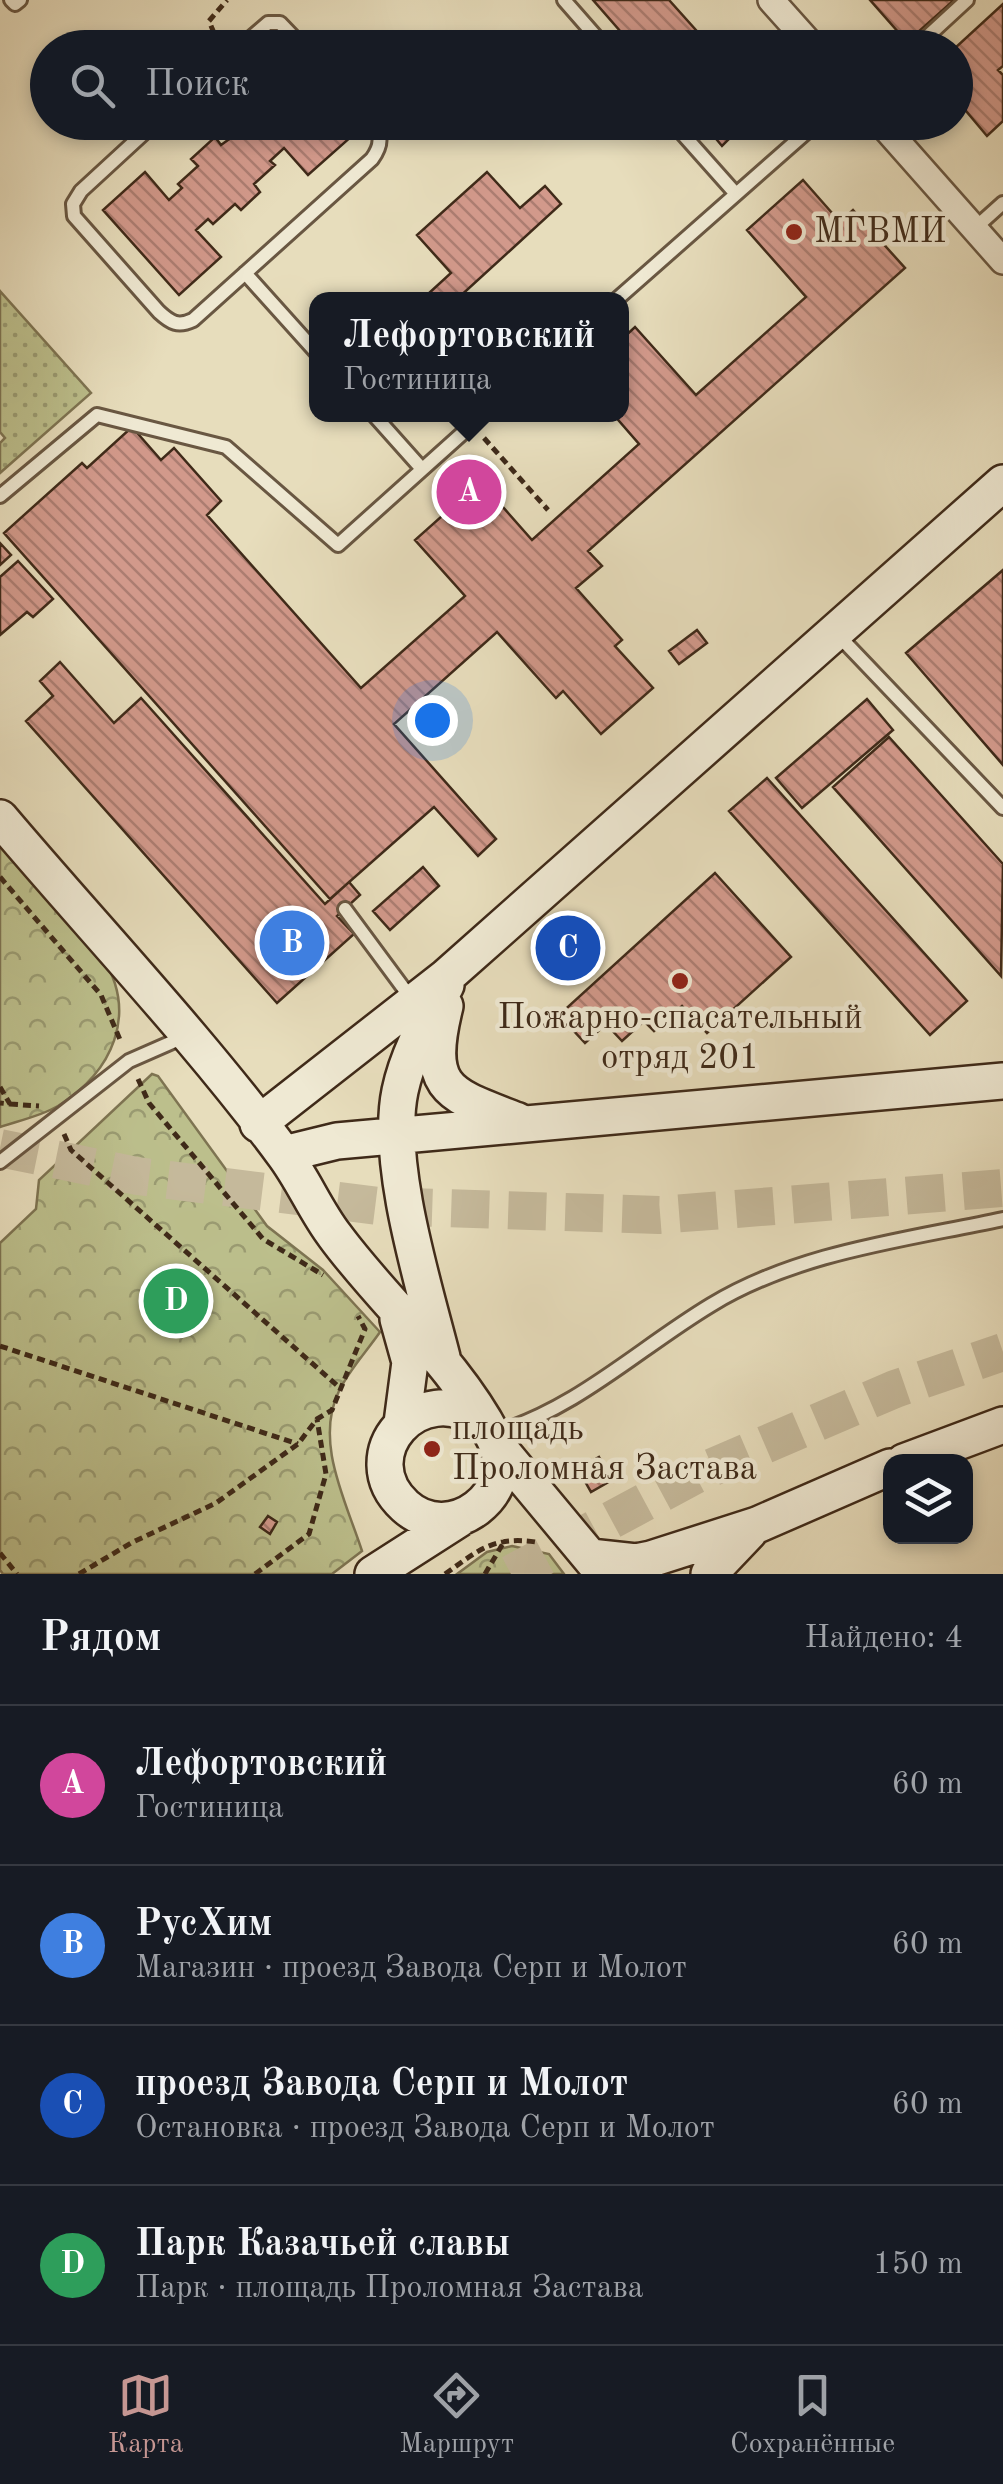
<!DOCTYPE html>
<html lang="ru">
<head>
<meta charset="utf-8">
<style>
  body { margin:0; font-family:"Old Standard TT",serif; background:#242831; color:#f1f3f6 }
  .controls { position:absolute; right:30px; bottom:30px; display:grid; overflow:hidden; border-radius:20px; box-shadow:0 5px 15px #0003 }
  .controls button { width:90px; height:90px; display:grid; place-items:center; padding:0; border:0; border-bottom:2px solid #363941; background:#171b24; color:#f1f3f6; font:50px sans-serif }
  .you { position:absolute; left:432px; top:720px; width:35px; height:35px; margin:-25px; border:8px solid #fff; border-radius:50%; background:#1a73e8; box-shadow:0 0 0 15px #1a73e833 }
  .badge { display:grid; place-items:center; width:65px; height:65px; border-radius:50%; background:#c59692; color:#fff; font-size:32px; font-weight:700 }
  .pin { position:absolute; translate:-50% -50%; border:5px solid #fff; box-shadow:0 2px 10px #0006 }
  .popup { position:absolute; left:309px; top:292px; width:320px; height:130px; box-sizing:border-box; display:grid; place-content:center; border-radius:20px; background:#171b24; filter:drop-shadow(0 2px 8px #0005); font-size:32px; white-space:nowrap; color:#9ea1a6 }
  .popup b { font-size:38px; color:#f1f3f6 }
  .popup::after { content:''; position:absolute; left:50%; top:100%; margin-left:-20px; border:20px solid transparent; border-top-color:#171b24 }
  .list { margin:0; padding:0; list-style:none }
  h2 { display:flex; justify-content:space-between; align-items:center; height:130px; margin:0; padding:0 40px; font-size:42px }
  h2 small { font-size:32px; font-weight:400; color:#9ea1a6 }
  .list li { display:grid; grid-template-columns:65px 1fr auto; gap:30px; align-items:center; box-sizing:border-box; height:160px; padding:0 40px; border-top:2px solid #363941 }
  .list b { display:block; font-size:38px; white-space:nowrap }
  .list p { margin:0; font-size:32px; white-space:nowrap; color:#9ea1a6 }
  .list em { font-size:32px; font-style:normal; color:#9ea1a6 }
  .icon { flex:none; width:55px; height:55px; fill:none; stroke:currentColor; stroke-width:2; stroke-linecap:round; stroke-linejoin:round }
  .map { position:relative; flex:none; width:1003px; height:1574px; overflow:hidden }
  .search { position:absolute; background:#171b24; box-shadow:0 5px 15px #0003; left:30px; right:30px; top:30px; height:110px; display:flex; align-items:center; gap:25px; box-sizing:border-box; padding:0 35px; border-radius:55px; color:#9ea1a6; font-size:38px }
  .sheet { height:770px; background:#171b24 }
  nav { display:flex; justify-content:space-around; align-items:center; box-sizing:border-box; height:140px; border-top:2px solid #363941; background:#171b24; font-size:28px; color:#9ea1a6 }
  nav a { display:grid; justify-items:center; gap:5px }
  nav .on { color:#c59692 }
  .map>svg:first-child { display:block }
</style>
</head>
<body>
<div class="map">
<svg width="1003" height="1574" viewBox="0 0 1003 1574">
  <defs>
    <pattern id="grass-dots" width="8" height="8" patternUnits="userSpaceOnUse" patternTransform="scale(2.5)"><rect width="8" height="8" fill="#bcbf8c"/><path d="M2 2h.1M6 6h.1" fill="none" stroke="#9a9b72" stroke-width="1.8" stroke-linecap="round"/></pattern>
    <pattern id="park-crowns" width="20" height="18" patternUnits="userSpaceOnUse" patternTransform="scale(2.5)"><rect width="20" height="18" fill="#bcbf8c"/><path d="M2 6a3 3 0 1 1 6 0M12 15a3 3 0 1 1 6 0" fill="none" stroke="#9a9b72"/></pattern>
    <pattern id="building-back-hatch" width="6" height="6" patternUnits="userSpaceOnUse" patternTransform="scale(2.5)"><rect width="6" height="6" fill="#d2998b"/><path d="M-1 5l2 2M0 0l6 6M5-1l2 2" fill="none" stroke="#ac7d71"/></pattern>
  </defs>
  <rect width="100%" height="100%" fill="#e7ddbc"/>
  <filter id="stains"><feTurbulence type="fractalNoise" baseFrequency=".002" numOctaves="4"/><feColorMatrix values="0 0 0 0 .2 0 0 0 0 .09 0 0 0 0 .02 0 0 0 .5 -.17"/></filter>
  <radialGradient id="worn" r=".72"><stop offset=".6" stop-color="#630" stop-opacity="0"/><stop offset="1" stop-color="#630" stop-opacity=".3"/></radialGradient>
  <path fill="url(#grass-dots)" stroke="#7e7452" stroke-width="2.5" d="M 0,291 L 91,393 L 0,473 L 0,443 L 5,438 L 0,432 Z"/>
  <path fill="url(#park-crowns)" stroke="#7e7452" stroke-width="2.5" d="M 0,840 C 33,877 76,914 102,956 C 139,1015 112,1072 58,1106 C 41,1116 18,1121 0,1127 Z
    M 152,1074 L 158,1076 L 267,1226 L 323,1270 L 380,1332 C 367,1351 349,1370 339,1391 C 314,1442 346,1501 362,1551 L 332,1574 L 3,1574 L 0,1570 L 0,1243 L 36,1209 L 39,1180 Z
    M 512,1546 L 549,1554 L 564,1574 L 457,1574 L 487,1552 Z"/>
  <path fill="url(#building-back-hatch)" stroke="#3f2a19" stroke-width="2.5" d="M 593,0 L 669,0 L 712,48 L 635,48 Z
    M 870,0 L 954,0 L 907,42 Z
    M 1003,4 L 1003,66 L 998,70 L 1003,75 L 1003,121 L 987,136 L 956,99 L 955,48 Z
    M 253,122 L 340,122 L 352,136 L 308,175 L 284,148 L 270,161 L 275,165 L 254,184 L 260,192 L 241,210 L 235,204 L 213,224 L 208,219 L 196,230 L 221,257 L 179,295 L 103,210 L 145,172 L 169,200 L 182,188 L 178,184 L 198,166 L 191,159 L 215,137 L 221,145 Z
    M 702,122 L 746,122 L 722,146 Z
    M 487,172 L 520,208 L 545,186 L 561,204 L 456,300 L 431,300 L 427,295 L 451,273 L 417,235 Z
    M 803,180 L 840,222 L 853,210 L 905,268 L 588,551 L 602,566 L 576,588 L 622,640 L 615,646 L 653,688 L 601,734 L 563,691 L 556,698 L 497,632 L 394,724 L 496,839 L 478,856 L 434,807 L 330,899 L 4,533 L 82,463 L 87,468 L 132,427 L 161,460 L 174,448 L 221,501 L 207,515 L 361,688 L 465,596 L 415,540 L 460,500 L 449,479 L 465,464 L 532,540 L 639,444 L 613,414 L 622,414 L 622,339 L 635,327 L 696,395 L 806,297 L 747,230 Z
    M 0,543 L 11,555 L 0,565 Z
    M 18,561 L 53,599 L 33,617 L 27,612 L 0,635 L 0,577 Z
    M 1003,570 L 1003,765 L 906,653 Z
    M 697,630 L 707,643 L 679,664 L 669,651 Z
    M 60,662 L 114,723 L 141,698 L 325,904 L 349,882 L 360,895 L 337,916 L 354,934 L 277,1003 L 26,721 L 53,696 L 40,681 Z
    M 867,699 L 893,730 L 802,808 L 776,778 Z
    M 889,737 L 1003,864 L 1001,976 L 833,787 Z
    M 767,778 L 967,1001 L 930,1035 L 729,811 Z
    M 423,867 L 439,886 L 390,930 L 373,911 Z
    M 715,873 L 791,957 L 707,1033 L 682,1006 L 654,1031 L 644,1021 L 622,1041 L 606,1024 L 585,1043 L 559,1015 Z
    M 599,1457 L 612,1480 L 591,1492 L 578,1469 Z
    M 268,1516 L 277,1522 L 270,1534 L 260,1527 Z"/>
  <g fill="none" stroke-linecap="round" stroke-linejoin="round">
    <path stroke="#c5b99b" stroke-width="38" stroke-dasharray="38 19" stroke-linecap="butt" d="M 0,1148 L 137,1176 L 378,1206 L 659,1215 L 1003,1188
      M 511,1574 L 699,1473 L 895,1389 L 1003,1352"/>
    <g stroke="#695742" stroke-width="18">
      <path id="lane" d="M 11,0 L 15,4 L 20,0
        M 564,0 L 606,48
        M 239,48 L 268,23 L 280,23 L 304,48
        M 915,48 L 967,0
        M 156,122 L 81,191 L 73,204 L 74,216 L 159,312 C 171,323 178,327 193,320 L 372,159 C 382,145 382,136 372,122
        M 672,122 L 736,194
        M 974,229 L 1003,203
        M 245,273 L 316,352
        M 616,300 L 818,122
        M 373,414 L 422,469
        M 0,496 L 97,415 L 226,447 L 338,545 L 484,414
        M 837,634 L 1003,808
        M 345,909 L 413,1001
        M 0,1162 L 129,1061 L 186,1036
        M 495,1433 C 578,1408 638,1349 711,1305 C 798,1252 905,1240 1003,1219"/>
    </g>
    <g stroke="#695742" stroke-width="30">
      <path id="street" d="M 771,0 L 814,48
        M 880,122 L 1003,261"/>
    </g>
    <g stroke="#3f2a19" stroke-width="40">
      <path id="secondary" d="M 0,818 C 94,929 196,1036 283,1153 C 303,1179 315,1210 335,1236 C 385,1304 455,1362 494,1438 C 522,1493 450,1547 405,1506 C 350,1456 419,1375 483,1422
        M 445,1006 C 424,1090 448,1094 518,1121
        M 258,1124 L 446,977 L 1003,483
        M 284,1154 L 337,1141 L 1003,1081
        M 398,1319 L 410,1362 L 402,1423
        M 442,1357 C 424,1286 385,1163 400,1091 C 408,1053 428,1019 446,985
        M 499,1448 L 603,1573
        M 904,1462 L 1003,1425
        M 590,1557 L 636,1562 L 651,1559 L 757,1525 L 890,1467
        M 373,1574 L 459,1519
        M 709,1574 L 749,1532"/>
    </g>
    <path stroke="#3f2a19" stroke-width="5" stroke-dasharray="8 5" stroke-linecap="butt" d="M 219,45 L 209,21 L 227,0
      M 484,438 L 548,510
      M 0,877 L 101,995 L 121,1042
      M 138,1079 L 149,1103 L 263,1239 L 323,1275
      M 0,1087 L 10,1104 L 0,1103
      M 10,1104 L 39,1106
      M 64,1134 L 71,1150 L 340,1388
      M 0,1346 L 298,1444
      M 0,1553 L 17,1574
      M 79,1574 L 131,1543 L 216,1503 L 298,1444 L 317,1419 L 332,1410 L 365,1329 L 358,1316
      M 255,1574 L 309,1534 L 326,1474 L 317,1419
      M 445,1574 C 479,1550 493,1536 536,1542
      M 485,1574 L 505,1540"/>
    <use href="#lane" stroke="#efe9d3" stroke-width="12"/>
    <use href="#street" stroke="#efe9d3" stroke-width="25"/>
    <use href="#secondary" stroke="#efe9d3" stroke-width="35"/>
  </g>
  <g fill="#8f2418" stroke="#efe9d3" stroke-width="4">
    <circle cx="794" cy="232" r="10"/>
    <circle cx="680" cy="981" r="10"/>
    <circle cx="432" cy="1449" r="10"/>
  </g>
  <g text-anchor="middle" dominant-baseline="central" stroke-width="9" stroke-linejoin="round" paint-order="stroke">
    <g font-size="35" fill="#3f2a19" stroke="#efe9d3" text-anchor="start">
      <text x="814" y="232">МГВМИ</text>
      <text x="680" y="1018" text-anchor="middle">Пожарно-спасательный<tspan x="680" dy="40">отряд 201</tspan></text>
      <text x="452" y="1429">площадь<tspan x="452" dy="40">Проломная Застава</tspan></text>
    </g>
  </g>
  <rect width="100%" height="100%" filter="url(#stains)"/>
  <rect width="100%" height="100%" fill="url(#worn)"/>
</svg>
<div class="controls">
<button><svg class="icon" aria-label="layers" viewBox="0 0 24 24"><path d="M12 4l9 5-9 5-9-5zM3 14l9 5 9-5"/></svg></button>
</div>
<div class="you"></div>
<div class="pin badge" style="left:469px;top:492px;background:#d1479c">A</div>
<div class="popup"><b>Лефортовский</b>Гостиница</div>
<div class="pin badge" style="left:292px;top:943px;background:#3f7fe0">B</div>
<div class="pin badge" style="left:568px;top:948px;background:#1a4fb4">C</div>
<div class="pin badge" style="left:176px;top:1301px;background:#2e9e5b">D</div>
<div class="search"><svg class="icon" aria-label="search" viewBox="0 0 24 24"><circle cx="10" cy="10" r="6"/><path d="M15 15l6 6"/></svg>Поиск</div>
</div>
<section class="sheet">
<h2>Рядом<small>Найдено: 4</small></h2>
<ul class="list">
<li><span class="badge" style="background:#d1479c">A</span><div><b>Лефортовский</b><p>Гостиница</p></div><em>60 m</em></li>
<li><span class="badge" style="background:#3f7fe0">B</span><div><b>РусХим</b><p>Магазин · проезд Завода Серп и Молот</p></div><em>60 m</em></li>
<li><span class="badge" style="background:#1a4fb4">C</span><div><b>проезд Завода Серп и Молот</b><p>Остановка · проезд Завода Серп и Молот</p></div><em>60 m</em></li>
<li><span class="badge" style="background:#2e9e5b">D</span><div><b>Парк Казачьей славы</b><p>Парк · площадь Проломная Застава</p></div><em>150 m</em></li>
</ul>
</section>
<nav>
<a class="on"><svg class="icon" aria-label="map" viewBox="0 0 24 24"><path d="M3 6l6-2 6 2 6-2v14l-6 2-6-2-6 2zM9 4v14M15 6v14"/></svg>Карта</a>
<a><svg class="icon" aria-label="directions" viewBox="0 0 24 24"><path d="M12 3l9 9-9 9-9-9zM9 14v-3h6M13 9l2 2-2 2"/></svg>Маршрут</a>
<a><svg class="icon" aria-label="saved" viewBox="0 0 24 24"><path d="M7 4h10v16l-5-4-5 4z"/></svg>Сохранённые</a>
</nav>
</body>
</html>
